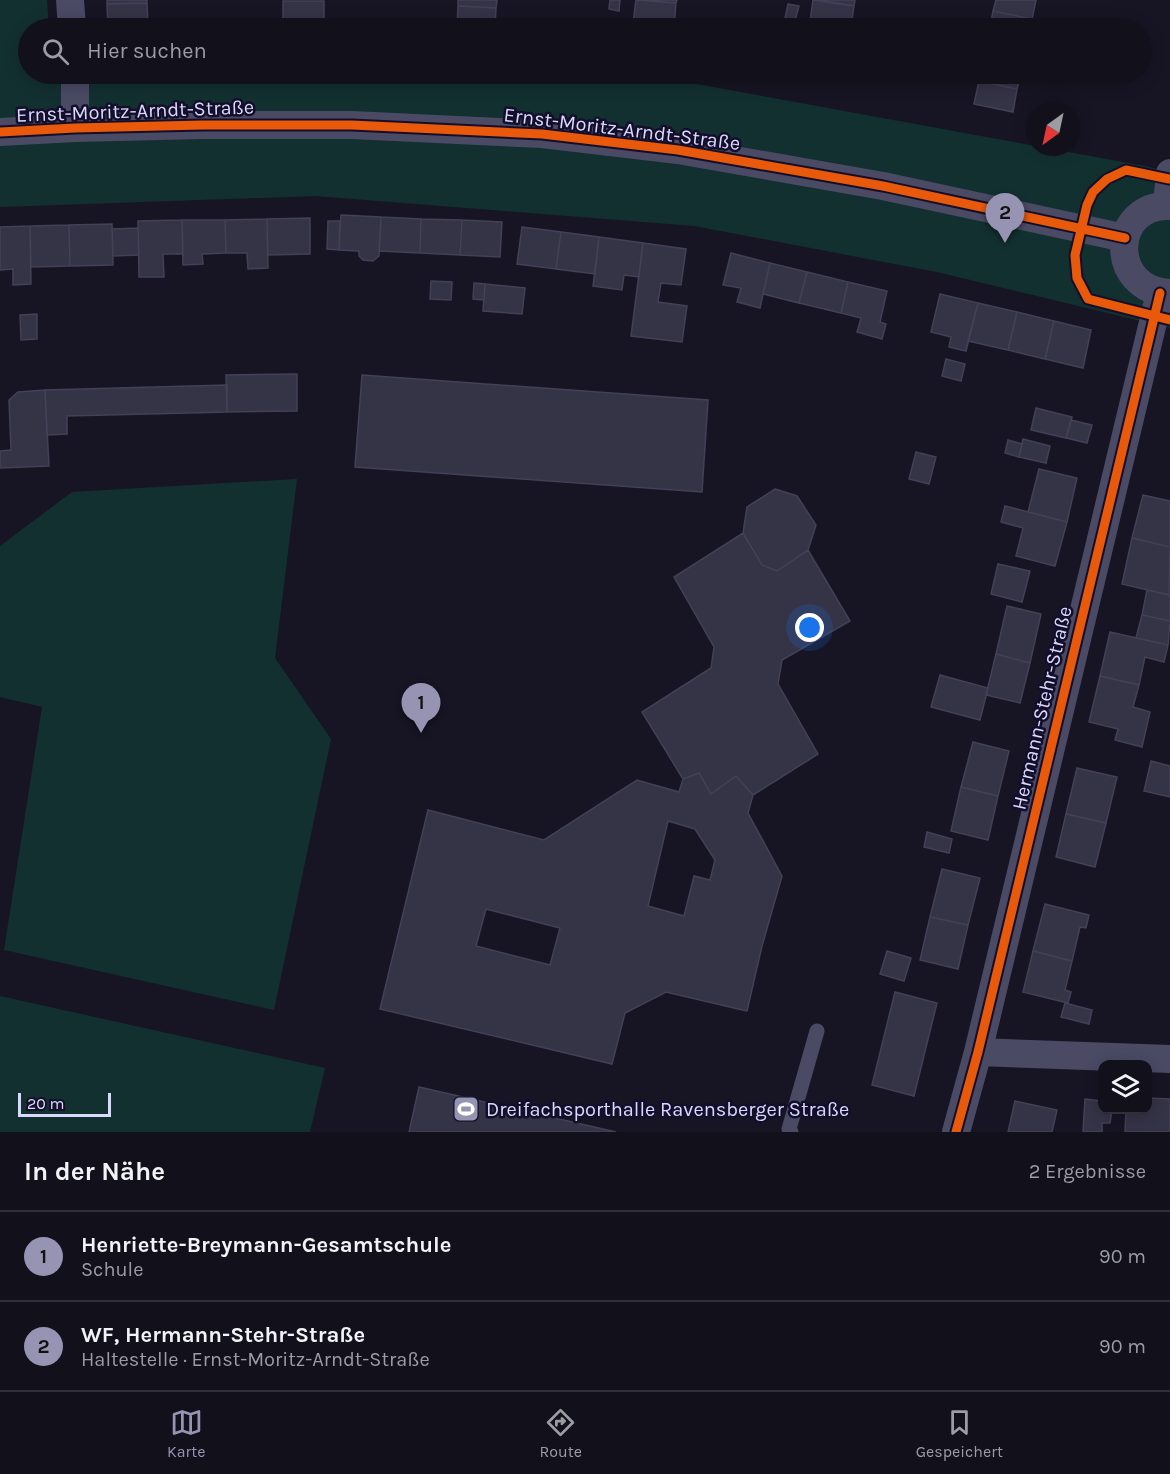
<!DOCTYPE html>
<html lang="de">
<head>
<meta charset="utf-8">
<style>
  body { margin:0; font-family:Karla,sans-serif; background:#1e1e28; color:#f1f3f6 }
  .controls { position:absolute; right:18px; bottom:18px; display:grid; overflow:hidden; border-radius:12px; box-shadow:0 3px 15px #0003 }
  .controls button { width:54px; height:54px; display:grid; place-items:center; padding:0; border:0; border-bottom:2px solid #30303a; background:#11101b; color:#f1f3f6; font:30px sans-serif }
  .compass { position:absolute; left:1026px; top:102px; width:54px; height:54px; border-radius:50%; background:#11101b; box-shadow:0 3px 15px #0003; rotate:213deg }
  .scale { position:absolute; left:18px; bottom:15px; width:93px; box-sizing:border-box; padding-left:6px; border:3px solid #dbd8ff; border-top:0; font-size:16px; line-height:21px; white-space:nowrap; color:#dbd8ff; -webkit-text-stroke:4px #130f2a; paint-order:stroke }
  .you { position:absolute; left:810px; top:628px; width:21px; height:21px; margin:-15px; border:4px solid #fff; border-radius:50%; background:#1a73e8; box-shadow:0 0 0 9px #1a73e833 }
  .badge { display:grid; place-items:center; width:39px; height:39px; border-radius:50%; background:#9694b2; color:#111; font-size:20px; font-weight:700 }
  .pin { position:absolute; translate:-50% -50px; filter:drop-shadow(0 2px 3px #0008) }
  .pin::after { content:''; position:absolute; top:32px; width:21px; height:18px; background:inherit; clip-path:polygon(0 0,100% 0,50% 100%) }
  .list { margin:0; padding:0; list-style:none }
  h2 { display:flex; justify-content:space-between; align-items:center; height:78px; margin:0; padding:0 24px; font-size:26px }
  h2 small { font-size:20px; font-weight:400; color:#9c9da3 }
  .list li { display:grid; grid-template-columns:39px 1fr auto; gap:18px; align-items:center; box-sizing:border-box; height:90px; padding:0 24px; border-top:2px solid #30303a }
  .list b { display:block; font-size:22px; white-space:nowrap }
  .list p { margin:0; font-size:20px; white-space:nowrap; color:#9c9da3 }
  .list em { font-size:20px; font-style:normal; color:#9c9da3 }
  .icon { flex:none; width:33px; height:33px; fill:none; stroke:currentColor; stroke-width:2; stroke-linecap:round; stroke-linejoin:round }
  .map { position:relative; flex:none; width:1170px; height:1132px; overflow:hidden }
  .search { position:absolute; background:#11101b; box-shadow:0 3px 15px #0003; left:18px; right:18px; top:18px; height:66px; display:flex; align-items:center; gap:15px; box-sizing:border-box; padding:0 21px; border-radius:33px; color:#9c9da3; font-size:22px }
  .sheet { height:258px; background:#11101b }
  nav { display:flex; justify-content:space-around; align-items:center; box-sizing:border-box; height:84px; border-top:2px solid #30303a; background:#11101b; font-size:16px; color:#9c9da3 }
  nav a { display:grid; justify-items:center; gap:3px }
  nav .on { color:#9694b2 }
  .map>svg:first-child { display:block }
</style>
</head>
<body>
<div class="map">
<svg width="1170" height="1132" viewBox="0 0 1170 1132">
  <rect width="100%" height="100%" fill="#171524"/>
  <path fill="#133030" d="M 0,0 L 47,0 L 49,28 L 28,28 L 28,74 L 642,74 L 1145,166 L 1170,172 L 1170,328 L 937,272 L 694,226 L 316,196 L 0,207 Z
    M 297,479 L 275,658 L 331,739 L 274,1010 L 4,950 L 42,707 L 0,697 L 0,546 L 72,492 Z
    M 0,996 L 325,1068 L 310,1132 L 0,1132 Z"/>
  <path fill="#353346" stroke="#434058" stroke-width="1.5" fill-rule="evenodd" d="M 107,0 L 147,0 L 147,3 L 107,4 Z
    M 458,0 L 497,0 L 496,8 L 458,6 Z
    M 610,0 L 620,0 L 619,11 L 609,9 Z
    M 636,0 L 676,3 L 674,27 L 633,23 Z
    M 640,0 L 677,0 L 676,3 Z
    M 813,0 L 854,6 L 851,28 L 810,22 Z
    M 818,0 L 855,0 L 854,6 Z
    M 996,0 L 1036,0 L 1032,19 L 993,11 Z
    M 283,1 L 324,1 L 324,24 L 283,25 Z
    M 147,3 L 148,26 L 108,27 L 107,4 Z
    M 788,4 L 799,6 L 795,21 L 785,18 Z
    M 458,6 L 496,8 L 495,28 L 457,28 Z
    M 993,11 L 1032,19 L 1030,28 L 990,28 Z
    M 810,22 L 848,28 L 809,28 Z
    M 633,23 L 674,27 L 674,28 L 633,28 Z
    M 980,74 L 1021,74 L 1017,89 L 979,81 Z
    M 979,81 L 1017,89 L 1013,112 L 974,104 Z
    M 341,215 L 381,217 L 379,256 L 373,261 L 363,260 L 359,256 L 359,251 L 339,250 Z
    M 381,217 L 421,219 L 420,253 L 379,251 Z
    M 310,218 L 310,254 L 268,255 L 267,219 Z
    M 267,219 L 268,268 L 248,269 L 247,253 L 226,253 L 225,220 Z
    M 421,219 L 462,220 L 460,255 L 420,253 Z
    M 182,220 L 183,254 L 163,254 L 164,277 L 139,277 L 138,221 Z
    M 182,220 L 225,220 L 226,253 L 202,254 L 203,264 L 183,265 Z
    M 462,220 L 502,222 L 500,257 L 460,255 Z
    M 328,221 L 340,221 L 339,250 L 327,249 Z
    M 112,224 L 113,265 L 70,266 L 69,225 Z
    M 69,225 L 70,266 L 31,267 L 30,226 Z
    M 30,226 L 31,284 L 13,285 L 13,269 L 0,270 L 0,227 Z
    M 522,227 L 561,232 L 556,269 L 517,264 Z
    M 138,228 L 139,255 L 113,256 L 112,229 Z
    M 561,232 L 599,237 L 595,274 L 556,269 Z
    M 599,237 L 643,243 L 639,277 L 624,275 L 622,290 L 593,286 Z
    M 643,243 L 686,249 L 681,285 L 661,283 L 658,302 L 687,306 L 682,342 L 631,336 Z
    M 731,253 L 770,263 L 760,308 L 737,302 L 741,288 L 723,285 Z
    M 770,263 L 807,272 L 799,303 L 763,294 Z
    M 807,272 L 848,282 L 841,313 L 799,303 Z
    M 431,281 L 452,282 L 451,300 L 430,299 Z
    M 848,282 L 887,291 L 880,322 L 886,324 L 882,339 L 857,332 L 861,318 L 841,313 Z
    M 474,283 L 485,284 L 484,300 L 473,299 Z
    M 485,284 L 525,288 L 522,314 L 483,311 Z
    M 940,294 L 978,303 L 966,351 L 949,347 L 951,337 L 931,332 Z
    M 978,303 L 1017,312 L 1008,350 L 968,341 Z
    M 1017,312 L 1054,321 L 1045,359 L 1008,350 Z
    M 37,314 L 37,339 L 21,340 L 20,315 Z
    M 1054,321 L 1091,330 L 1083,368 L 1045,359 Z
    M 946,359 L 965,364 L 961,381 L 942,376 Z
    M 297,374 L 297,411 L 227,412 L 226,375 Z
    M 362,375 L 708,400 L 702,492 L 355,467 Z
    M 227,385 L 227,412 L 67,416 L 67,434 L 47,435 L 45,390 Z
    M 45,390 L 49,466 L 0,468 L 0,451 L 11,450 L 9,400 L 18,392 Z
    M 1036,408 L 1072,417 L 1066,438 L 1031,430 Z
    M 1071,420 L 1092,425 L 1087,443 L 1066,438 Z
    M 1023,439 L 1050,446 L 1046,463 L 1019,457 Z
    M 1008,440 L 1022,444 L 1019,457 L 1005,453 Z
    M 916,452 L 936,457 L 929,484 L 909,479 Z
    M 1039,469 L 1077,478 L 1067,522 L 1028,512 Z
    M 775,489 L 797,496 L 816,525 L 808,550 L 777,571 L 762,565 L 743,533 L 747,507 Z
    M 1143,495 L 1170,501 L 1170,547 L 1132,538 Z
    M 1005,506 L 1067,522 L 1055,566 L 1016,556 L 1023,528 L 1001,522 Z
    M 743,533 L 762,565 L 777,571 L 808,550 L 850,621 L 782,660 L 778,684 L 818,754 L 753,795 L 736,776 L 711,794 L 699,773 L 683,779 L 642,712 L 711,668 L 714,647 L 674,577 Z
    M 1132,538 L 1170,547 L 1169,595 L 1122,584 Z
    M 998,564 L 1030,571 L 1022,602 L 991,594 Z
    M 1147,590 L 1170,595 L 1170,621 L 1142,615 Z
    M 1007,606 L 1041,614 L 1030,663 L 996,654 Z
    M 1142,615 L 1170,621 L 1168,645 L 1136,638 Z
    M 1110,632 L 1168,645 L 1164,662 L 1145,657 L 1139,685 L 1100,676 Z
    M 996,654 L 1030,663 L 1020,703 L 986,695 Z
    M 940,675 L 988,688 L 980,720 L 931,707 Z
    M 1100,676 L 1139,685 L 1133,707 L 1150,712 L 1142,747 L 1115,740 L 1118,729 L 1089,722 Z
    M 973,742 L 1009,751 L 998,796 L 961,787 Z
    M 1151,761 L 1170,766 L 1170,797 L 1144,791 Z
    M 1077,768 L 1117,777 L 1106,823 L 1066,814 Z
    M 699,773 L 711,794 L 736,776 L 753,795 L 748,813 L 782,876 L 762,946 L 747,1011 L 666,992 L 625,1013 L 612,1064 L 380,1009 L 428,810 L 544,840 L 637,780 L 679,792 L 683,779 ZM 668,821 L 695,829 L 715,860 L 710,880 L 694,876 L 684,916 L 648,906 ZM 486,909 L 560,928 L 550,965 L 476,946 Z
    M 961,787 L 998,796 L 988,840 L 951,831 Z
    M 1066,814 L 1106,823 L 1095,867 L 1056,857 Z
    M 927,832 L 952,839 L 949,853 L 924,847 Z
    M 942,869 L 980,878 L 968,925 L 930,917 Z
    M 1045,904 L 1089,915 L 1086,928 L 1080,927 L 1072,961 L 1033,951 Z
    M 930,917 L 968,925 L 958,969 L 920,960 Z
    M 887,951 L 911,958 L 904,981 L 880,974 Z
    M 1033,951 L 1072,961 L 1065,990 L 1071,992 L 1068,1003 L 1023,992 Z
    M 895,992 L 937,1003 L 914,1096 L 872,1085 Z
    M 1065,1003 L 1092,1010 L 1089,1024 L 1061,1017 Z
    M 419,1087 L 616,1132 L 409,1132 Z
    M 1148,1098 L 1170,1099 L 1170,1132 L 1125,1132 L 1126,1110 L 1148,1110 Z
    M 1085,1099 L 1102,1101 L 1102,1110 L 1112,1110 L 1110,1123 L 1102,1123 L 1102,1132 L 1083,1132 Z
    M 1015,1101 L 1057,1110 L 1052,1132 L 1008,1132 Z"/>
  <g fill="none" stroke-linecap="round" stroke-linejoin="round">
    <path stroke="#4a4a65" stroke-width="15" d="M 791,1132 L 789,1129 L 817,1031"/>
    <path stroke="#4a4a65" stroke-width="28" d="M 70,0 L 72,28
      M 75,74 L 75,128
      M 0,132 L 75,128 L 203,125 L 352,125 L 542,134 L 678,150 L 883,186 L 1125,238
      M 1167,205 L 1170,173
      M 1170,206 C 1111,203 1107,290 1170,293
      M 978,1052 L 1170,1059
      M 956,1132 L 978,1052 L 1160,293"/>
    <g stroke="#130f2a" stroke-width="13">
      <path id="cycleway" d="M 0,132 L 75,128 L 203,125 L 352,125 L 542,134 L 678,150 L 883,186 L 1125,238
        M 1169,179 L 1126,170 L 1107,179 L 1093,192 L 1087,205 L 1075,255 L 1077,278 L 1088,299 L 1170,320
        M 956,1132 L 978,1052 L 1160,293"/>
    </g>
    <use href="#cycleway" stroke="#e8590c" stroke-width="9"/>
  </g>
  <defs>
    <g id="stadium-square" transform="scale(1.35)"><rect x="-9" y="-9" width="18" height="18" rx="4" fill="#9694b2" stroke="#130f2a"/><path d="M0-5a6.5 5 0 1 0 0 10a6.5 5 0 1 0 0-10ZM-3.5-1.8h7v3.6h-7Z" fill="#fff"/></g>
  </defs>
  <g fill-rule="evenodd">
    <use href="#stadium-square" x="466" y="1109"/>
  </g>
  <g text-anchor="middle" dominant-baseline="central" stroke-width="5" stroke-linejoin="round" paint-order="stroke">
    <g font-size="20" fill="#dbd8ff" stroke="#130f2a">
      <text transform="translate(135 111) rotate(-2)">Ernst-Moritz-Arndt-Straße</text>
      <text transform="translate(622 129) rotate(7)">Ernst-Moritz-Arndt-Straße</text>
      <text transform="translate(1042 708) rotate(-77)">Hermann-Stehr-Straße</text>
    </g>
    <g font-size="20" fill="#dbd8ff" stroke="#130f2a" text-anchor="start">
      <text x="486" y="1109">Dreifachsporthalle Ravensberger Straße</text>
    </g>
  </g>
</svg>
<div class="controls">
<button><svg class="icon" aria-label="layers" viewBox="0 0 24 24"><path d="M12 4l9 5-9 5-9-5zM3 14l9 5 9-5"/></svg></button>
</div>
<svg class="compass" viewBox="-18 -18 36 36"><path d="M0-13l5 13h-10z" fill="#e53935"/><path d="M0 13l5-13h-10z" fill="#9c9da3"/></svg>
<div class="scale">20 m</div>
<div class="you"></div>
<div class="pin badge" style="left:421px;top:733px">1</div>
<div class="pin badge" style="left:1005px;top:243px">2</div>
<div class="search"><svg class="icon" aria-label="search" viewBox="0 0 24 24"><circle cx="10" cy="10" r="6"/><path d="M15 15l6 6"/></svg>Hier suchen</div>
</div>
<section class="sheet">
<h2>In der Nähe<small>2 Ergebnisse</small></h2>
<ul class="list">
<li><span class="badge">1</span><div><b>Henriette-Breymann-Gesamtschule</b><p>Schule</p></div><em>90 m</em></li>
<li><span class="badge">2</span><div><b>WF, Hermann-Stehr-Straße</b><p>Haltestelle · Ernst-Moritz-Arndt-Straße</p></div><em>90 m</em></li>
</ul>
</section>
<nav>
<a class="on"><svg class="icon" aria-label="map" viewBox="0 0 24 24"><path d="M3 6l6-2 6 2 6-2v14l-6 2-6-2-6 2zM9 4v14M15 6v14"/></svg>Karte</a>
<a><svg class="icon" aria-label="directions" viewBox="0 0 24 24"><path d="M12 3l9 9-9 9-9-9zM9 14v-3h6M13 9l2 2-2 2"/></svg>Route</a>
<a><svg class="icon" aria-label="saved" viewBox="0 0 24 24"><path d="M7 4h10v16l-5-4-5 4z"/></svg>Gespeichert</a>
</nav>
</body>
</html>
